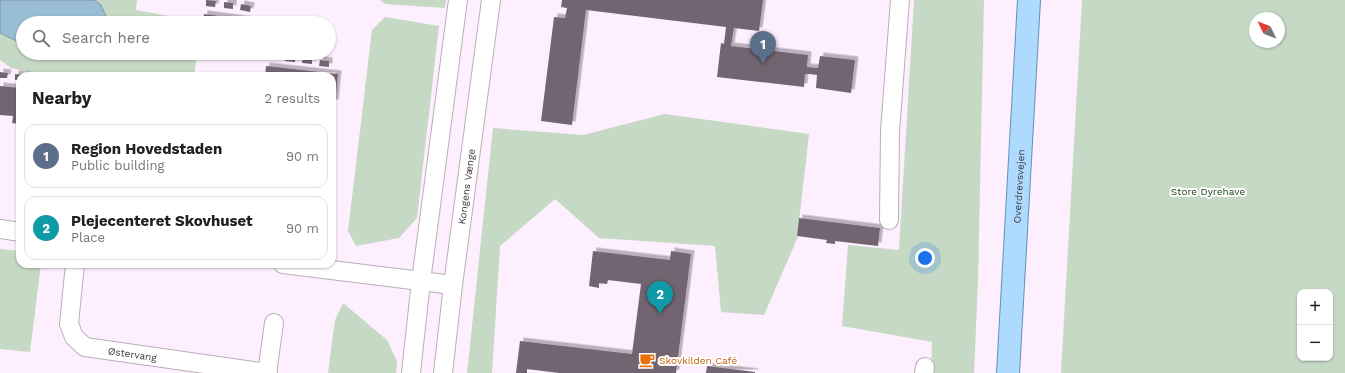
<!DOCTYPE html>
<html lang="en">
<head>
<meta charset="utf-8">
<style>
  body { margin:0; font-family:"Work Sans",sans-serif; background:#f6f6f6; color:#202124 }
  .controls { position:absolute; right:12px; bottom:12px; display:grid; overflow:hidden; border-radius:8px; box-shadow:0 1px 3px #0004 }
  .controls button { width:36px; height:36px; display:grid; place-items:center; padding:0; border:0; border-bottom:1px solid #e0e0e0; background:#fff; color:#202124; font:20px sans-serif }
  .compass { position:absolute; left:1249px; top:12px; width:36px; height:36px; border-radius:50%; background:#fff; box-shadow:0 1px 3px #0004; rotate:313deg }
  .you { position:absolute; left:925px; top:258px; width:14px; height:14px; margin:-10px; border:3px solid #fff; border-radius:50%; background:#1a73e8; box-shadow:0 0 0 6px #1a73e833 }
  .badge { display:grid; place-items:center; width:26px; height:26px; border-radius:50%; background:#0b8043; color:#fff; font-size:13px; font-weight:700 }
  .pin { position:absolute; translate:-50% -33px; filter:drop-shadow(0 1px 2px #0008) }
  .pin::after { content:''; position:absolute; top:21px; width:14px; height:12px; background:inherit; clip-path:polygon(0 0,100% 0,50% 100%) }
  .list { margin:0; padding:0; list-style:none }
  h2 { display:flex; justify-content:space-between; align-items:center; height:52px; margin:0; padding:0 16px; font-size:17px }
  h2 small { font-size:13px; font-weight:400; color:#757577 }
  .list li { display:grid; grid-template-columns:26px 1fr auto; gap:12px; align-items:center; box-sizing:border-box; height:64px; margin:0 8px 8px; padding:0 8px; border:1px solid #e0e0e0; border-radius:12px }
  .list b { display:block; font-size:15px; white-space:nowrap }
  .list p { margin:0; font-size:13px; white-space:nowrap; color:#757577 }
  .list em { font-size:13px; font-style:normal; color:#757577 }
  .icon { flex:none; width:22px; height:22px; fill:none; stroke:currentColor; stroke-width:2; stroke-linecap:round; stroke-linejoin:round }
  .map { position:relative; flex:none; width:1345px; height:373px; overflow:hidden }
  .search { position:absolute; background:#fff; box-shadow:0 1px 3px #0004; left:16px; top:16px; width:320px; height:44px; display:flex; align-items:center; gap:10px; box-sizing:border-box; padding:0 14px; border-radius:22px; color:#757577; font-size:15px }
  .panel { position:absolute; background:#fff; box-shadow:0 1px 3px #0004; left:16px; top:72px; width:320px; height:196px; border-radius:12px }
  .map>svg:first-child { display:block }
</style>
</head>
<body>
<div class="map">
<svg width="1345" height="373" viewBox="0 0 1345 373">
  <defs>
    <filter id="shadow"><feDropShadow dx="3.5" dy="-3.5" stdDeviation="0" flood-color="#0004"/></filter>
  </defs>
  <rect width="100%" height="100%" fill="#feeffe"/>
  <path fill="#c5d9c4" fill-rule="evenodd" d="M 0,0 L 137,0 L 136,10 L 201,22 L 23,23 L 23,53 L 197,53 L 194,76 L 48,76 L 11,68 L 0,60 Z
    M 380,0 L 446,0 L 445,8 L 385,4 Z
    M 914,0 L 984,0 L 978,281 L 974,373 L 931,373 L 932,342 L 842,326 L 848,245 L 899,250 Z
    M 1082,0 L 1345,0 L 1345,373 L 1061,373 ZM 1255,18 L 1279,18 L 1279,42 L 1255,42 ZM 1300,292 L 1330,292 L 1330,358 L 1300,358 Z
    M 385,17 L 439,26 L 417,218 L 399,238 L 356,246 L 348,231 L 372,30 Z
    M 665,114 L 809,134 L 797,239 L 764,315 L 721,312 L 715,246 L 599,238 L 555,199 L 500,246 L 492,373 L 467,373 L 493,128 L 583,135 Z
    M 0,249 L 20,251 L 20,264 L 41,264 L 30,352 L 0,349 Z
    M 343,303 L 387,340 L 397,361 L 396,373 L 328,373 L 335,320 Z"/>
  <path fill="#99bdd4" stroke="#7d95a7" d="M 0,0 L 95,0 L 101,5 L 109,23 L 23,23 L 23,44 L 0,33 Z"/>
  <path fill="#726571" filter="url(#shadow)" d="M 206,0 L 216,1 L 215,7 L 206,6 Z
    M 562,0 L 763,0 L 759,31 L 734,28 L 731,46 L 808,55 L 807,67 L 818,68 L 820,56 L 855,60 L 851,93 L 816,88 L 817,75 L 809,74 L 805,74 L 804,87 L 717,77 L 721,43 L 724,44 L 726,27 L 586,10 L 572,125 L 541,121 L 554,17 L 565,18 L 567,8 L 561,7 Z
    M 224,2 L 233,3 L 233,9 L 224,8 Z
    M 241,4 L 251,6 L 250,12 L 240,10 Z
    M 204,14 L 258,21 L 258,23 L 203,23 Z
    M 269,53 L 278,54 L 277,60 L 268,59 Z
    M 286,55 L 295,56 L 295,62 L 285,61 Z
    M 303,57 L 312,58 L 312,64 L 302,63 Z
    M 320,60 L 329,61 L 329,67 L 319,66 Z
    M 266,66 L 338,74 L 335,103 L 332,103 L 332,76 L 265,76 Z
    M 0,72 L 8,73 L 7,78 L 0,78 Z
    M 15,74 L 27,75 L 27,76 L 20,76 L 20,80 L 15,80 Z
    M 0,86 L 20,88 L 20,124 L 12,123 L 13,116 L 0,115 Z
    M 799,218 L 880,228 L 878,246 L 835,241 L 835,244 L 826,243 L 827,240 L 797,236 Z
    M 593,251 L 670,260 L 671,251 L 691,254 L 676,373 L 559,373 L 527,369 L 527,373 L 516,373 L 520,341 L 632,354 L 641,284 L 608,280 L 607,284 L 599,283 L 599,288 L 589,286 Z
    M 707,366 L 755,372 L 755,373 L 706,373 Z"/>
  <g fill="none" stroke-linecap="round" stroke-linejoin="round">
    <g stroke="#baacb9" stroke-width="20">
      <g id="minor">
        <path d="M 889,220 L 890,131 L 900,0"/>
        <path d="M 0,229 L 20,232"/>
        <path id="s1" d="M 75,264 L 69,324 L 74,337 L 85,347 L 268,373"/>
        <path d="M 283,264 L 453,285"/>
        <path d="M 267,373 L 274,323"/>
        <path d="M 411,373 L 421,281 L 458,0"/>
        <path id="s2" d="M 443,373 L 453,285 L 491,0"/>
        <path d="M 924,373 L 925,367"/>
      </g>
    </g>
    <g stroke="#6391b8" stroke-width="24">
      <g id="major">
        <path id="s3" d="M 1008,373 L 1029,0"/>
      </g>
    </g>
    <use href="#minor" stroke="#fff" stroke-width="18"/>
    <use href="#major" stroke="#addafd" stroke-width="22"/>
  </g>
  <defs>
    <g id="cafe-bare" transform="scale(1.2)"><path d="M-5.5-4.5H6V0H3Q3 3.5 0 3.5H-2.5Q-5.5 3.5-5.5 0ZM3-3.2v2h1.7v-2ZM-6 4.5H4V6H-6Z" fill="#e8710a" stroke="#fff" stroke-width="2.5" paint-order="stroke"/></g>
  </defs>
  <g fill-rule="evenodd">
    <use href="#cafe-bare" x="647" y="360"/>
  </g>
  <g text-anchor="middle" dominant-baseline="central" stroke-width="4" stroke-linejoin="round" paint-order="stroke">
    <g font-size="10" fill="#3d373d" stroke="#fff">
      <text stroke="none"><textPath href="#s2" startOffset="188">Kongens Vænge</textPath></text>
      <text stroke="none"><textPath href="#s3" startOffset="187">Overdrevsvejen</textPath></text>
      <text stroke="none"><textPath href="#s1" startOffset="137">Østervang</textPath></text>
    </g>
    <g font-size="10" fill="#1c441b" stroke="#fff">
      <text x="1208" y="191">Store Dyrehave</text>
    </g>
    <g font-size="10" fill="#c56008" stroke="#fff" text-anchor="start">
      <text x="659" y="360">Skovkilden Café</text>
    </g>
  </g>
</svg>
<div class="controls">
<button>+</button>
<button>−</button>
</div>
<svg class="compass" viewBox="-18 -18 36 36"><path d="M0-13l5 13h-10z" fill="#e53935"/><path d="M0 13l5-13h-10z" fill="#757577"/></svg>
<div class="you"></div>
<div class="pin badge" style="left:763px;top:64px;background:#5c6f8a">1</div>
<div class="pin badge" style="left:660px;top:314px;background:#0f9aa8">2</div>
<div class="search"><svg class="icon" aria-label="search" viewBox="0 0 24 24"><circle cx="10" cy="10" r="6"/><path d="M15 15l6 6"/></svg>Search here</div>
<section class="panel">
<h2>Nearby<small>2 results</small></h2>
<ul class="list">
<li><span class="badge" style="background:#5c6f8a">1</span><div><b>Region Hovedstaden</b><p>Public building</p></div><em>90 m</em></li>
<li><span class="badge" style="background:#0f9aa8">2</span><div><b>Plejecenteret Skovhuset</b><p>Place</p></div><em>90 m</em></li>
</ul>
</section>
</div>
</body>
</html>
